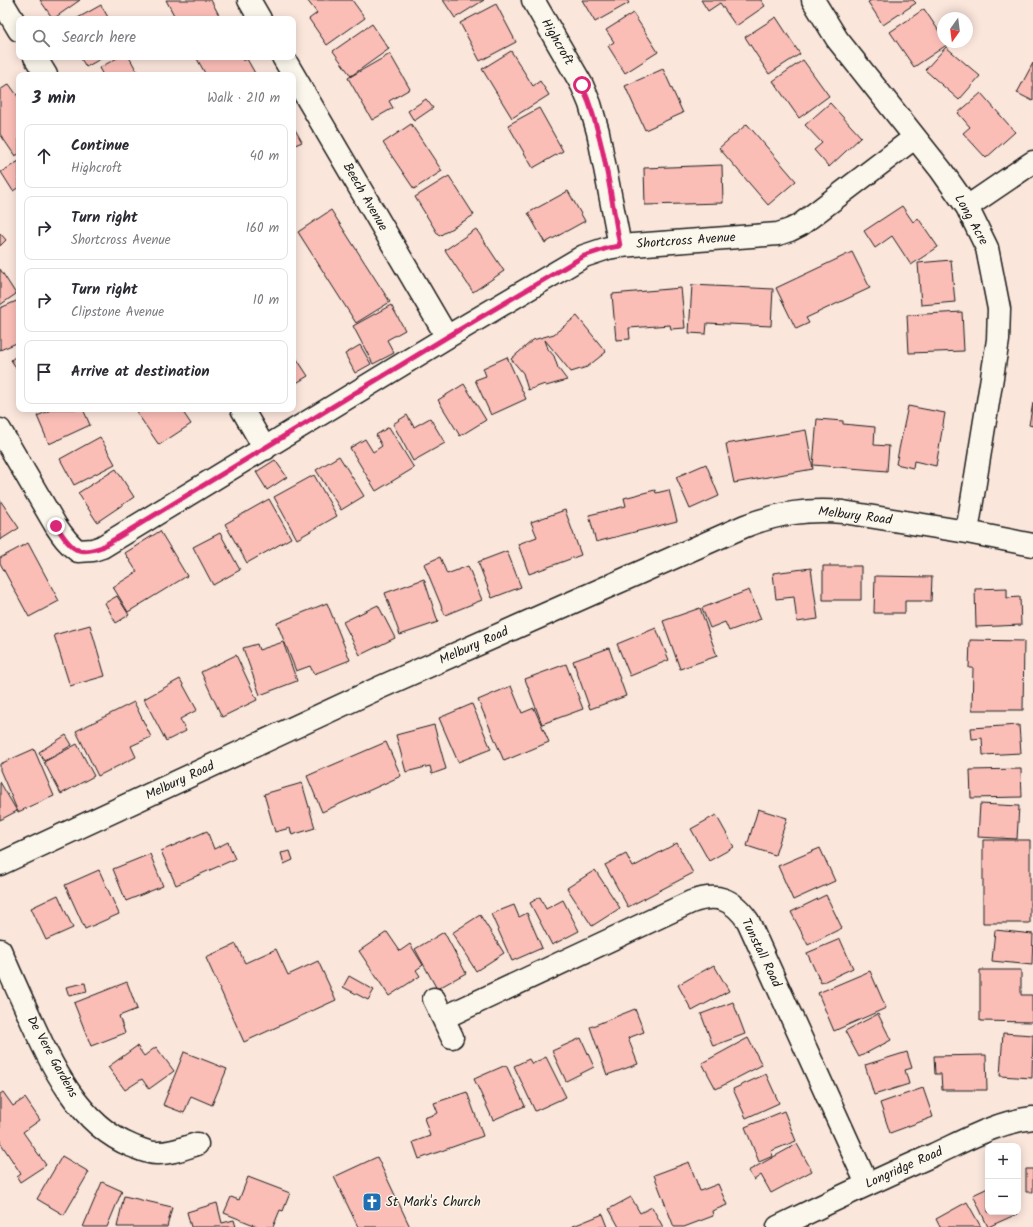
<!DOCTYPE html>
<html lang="en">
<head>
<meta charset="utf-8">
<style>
  body { margin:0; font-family:Kalam,sans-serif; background:#f7f7f7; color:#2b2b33 }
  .controls { position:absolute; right:12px; bottom:12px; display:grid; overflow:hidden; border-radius:8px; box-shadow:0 2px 10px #0003 }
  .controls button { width:36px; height:36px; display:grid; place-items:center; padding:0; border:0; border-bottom:1px solid #e1e1e2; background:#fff; color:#2b2b33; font:20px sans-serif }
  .compass { position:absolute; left:937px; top:12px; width:36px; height:36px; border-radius:50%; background:#fff; box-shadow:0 2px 10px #0003; rotate:194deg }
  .stop { position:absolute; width:12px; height:12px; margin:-9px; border:3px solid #db2777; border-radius:50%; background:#fff }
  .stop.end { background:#db2777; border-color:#fff; box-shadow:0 1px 4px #0008 }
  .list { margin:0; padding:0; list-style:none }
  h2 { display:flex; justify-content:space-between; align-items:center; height:52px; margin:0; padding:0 16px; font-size:17px }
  h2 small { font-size:13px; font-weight:400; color:#7c7c81 }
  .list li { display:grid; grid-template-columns:26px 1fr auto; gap:12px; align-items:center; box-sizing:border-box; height:64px; margin:0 8px 8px; padding:0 8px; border:1px solid #e1e1e2; border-radius:8px }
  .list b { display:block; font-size:15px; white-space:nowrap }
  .list p { margin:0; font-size:13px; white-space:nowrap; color:#7c7c81 }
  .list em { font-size:13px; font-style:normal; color:#7c7c81 }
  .icon { flex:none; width:22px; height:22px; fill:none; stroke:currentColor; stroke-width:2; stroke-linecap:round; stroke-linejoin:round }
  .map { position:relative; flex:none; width:1033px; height:1227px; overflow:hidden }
  .search { position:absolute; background:#fff; box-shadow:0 2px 10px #0003; left:16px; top:16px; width:280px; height:44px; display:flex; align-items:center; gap:10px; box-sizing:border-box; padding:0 14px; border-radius:8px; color:#7c7c81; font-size:15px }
  .panel { position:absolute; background:#fff; box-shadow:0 2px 10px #0003; left:16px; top:72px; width:280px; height:340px; border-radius:8px }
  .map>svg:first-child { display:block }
</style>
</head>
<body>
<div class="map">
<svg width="1033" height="1227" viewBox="0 0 1033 1227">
  <rect width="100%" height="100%" fill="#fbe6dc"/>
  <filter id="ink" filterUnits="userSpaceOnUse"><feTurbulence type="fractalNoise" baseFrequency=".025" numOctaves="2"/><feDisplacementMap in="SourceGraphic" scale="8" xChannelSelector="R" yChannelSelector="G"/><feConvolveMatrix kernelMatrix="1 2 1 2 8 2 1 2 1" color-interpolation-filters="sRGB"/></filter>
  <g filter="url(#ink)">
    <path fill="#fabeb7" stroke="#1c1c1c" d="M 40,0 L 80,0 L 53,19 Z
      M 166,0 L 211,0 L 221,19 L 176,19 Z
      M 307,0 L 352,0 L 365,18 L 327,45 L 309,19 L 317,13 Z
      M 443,0 L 484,0 L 455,18 Z
      M 582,0 L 627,0 L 629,3 L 595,22 Z
      M 701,0 L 761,0 L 765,6 L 736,26 L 720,3 L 708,11 Z
      M 872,0 L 913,0 L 916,3 L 883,25 L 868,2 Z
      M 496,4 L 516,42 L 480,61 L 460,23 Z
      M 101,5 L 109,19 L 76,19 Z
      M 924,9 L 943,37 L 943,42 L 946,42 L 948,44 L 914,67 L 890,32 Z
      M 633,13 L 658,52 L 625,73 L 608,46 L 614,42 L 606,30 Z
      M 776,17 L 800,54 L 769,74 L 745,37 Z
      M 372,24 L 389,49 L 351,76 L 333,51 Z
      M 946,47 L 980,76 L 959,100 L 925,70 Z
      M 511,51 L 533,86 L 540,81 L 549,95 L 512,118 L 482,69 Z
      M 390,54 L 410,89 L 389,101 L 393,108 L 372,120 L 348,78 Z
      M 80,57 L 104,57 L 86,67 Z
      M 119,57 L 129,57 L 139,75 L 103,75 L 99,68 Z
      M 196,57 L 241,57 L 243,61 L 247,59 L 256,75 L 206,75 Z
      M 803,60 L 829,96 L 799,118 L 773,81 Z
      M 1033,63 L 1033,101 L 1017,93 Z
      M 663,69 L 683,113 L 645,130 L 625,86 Z
      M 9,84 L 19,98 L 19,154 L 15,156 L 0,134 L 0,90 Z
      M 981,93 L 1015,132 L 986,158 L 963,133 L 970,127 L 958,113 Z
      M 426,99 L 433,108 L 414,121 L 408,111 Z
      M 830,103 L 861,137 L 829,167 L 814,150 L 822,143 L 805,125 Z
      M 539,108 L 563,151 L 533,168 L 508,125 Z
      M 411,124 L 442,171 L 414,189 L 383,143 Z
      M 747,124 L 796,181 L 768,205 L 719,148 Z
      M 293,126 L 302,142 L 293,146 Z
      M 19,161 L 19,187 L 13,191 L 1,172 Z
      M 722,165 L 723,203 L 645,205 L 644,168 Z
      M 449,176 L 474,215 L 439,236 L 415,197 Z
      M 568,191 L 585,221 L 545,243 L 528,213 Z
      M 902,206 L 913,222 L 918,218 L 938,247 L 911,265 L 892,236 L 875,248 L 864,231 Z
      M 331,210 L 390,302 L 356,323 L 298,232 Z
      M 476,229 L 504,271 L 473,292 L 445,250 Z
      M 0,233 L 6,240 L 0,246 Z
      M 852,252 L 870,288 L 806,318 L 809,323 L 796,329 L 776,288 Z
      M 951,260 L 955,302 L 921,305 L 918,263 Z
      M 0,269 L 16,294 L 0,305 Z
      M 692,285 L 773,289 L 771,326 L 707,323 L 706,334 L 689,333 Z
      M 681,288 L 685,328 L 671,329 L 670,325 L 629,328 L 630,339 L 616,340 L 612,294 Z
      M 19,300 L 19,342 L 0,350 L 0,308 Z
      M 391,305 L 405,330 L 387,340 L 394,353 L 373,364 L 353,326 Z
      M 962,312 L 964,351 L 909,353 L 907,315 Z
      M 577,316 L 606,352 L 587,367 L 571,372 L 545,340 L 548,349 L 554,356 L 558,368 L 567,380 L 546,386 L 545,384 L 528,390 L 523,373 L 511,359 L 533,340 L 554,334 Z
      M 360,345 L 371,364 L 355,373 L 345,354 Z
      M 293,353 L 308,376 L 293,385 Z
      M 19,354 L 19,372 L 11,360 Z
      M 507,357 L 526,399 L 491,415 L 475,380 L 486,376 L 483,368 Z
      M 464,384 L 486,420 L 460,436 L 438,400 Z
      M 1033,403 L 1033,426 L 1029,425 Z
      M 908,406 L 945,413 L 936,466 L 914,461 L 913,468 L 896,464 Z
      M 53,409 L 83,409 L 90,425 L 49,444 L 37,416 Z
      M 143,409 L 181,409 L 191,424 L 159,445 L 137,413 Z
      M 407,415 L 414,427 L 430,418 L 445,443 L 413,461 L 393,424 Z
      M 817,419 L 843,421 L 843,424 L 875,427 L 874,445 L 889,446 L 887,471 L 813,465 Z
      M 389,427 L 414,468 L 376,491 L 350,448 L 365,439 L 373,452 L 382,446 L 376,435 Z
      M 806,430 L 813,469 L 734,483 L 726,444 Z
      M 100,437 L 115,464 L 74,485 L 60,459 Z
      M 339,456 L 364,496 L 341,510 L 316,470 Z
      M 275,460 L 287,477 L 267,490 L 256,472 Z
      M 706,464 L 719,496 L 690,509 L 676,477 Z
      M 116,469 L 134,497 L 97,522 L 78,493 Z
      M 314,475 L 337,516 L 297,539 L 274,497 Z
      M 655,490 L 656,493 L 669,490 L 677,521 L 596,542 L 589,515 L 626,506 L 624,498 Z
      M 269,499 L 291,538 L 247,563 L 225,524 Z
      M 0,500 L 19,528 L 0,540 Z
      M 565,510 L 581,555 L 529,574 L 518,544 L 537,537 L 531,522 Z
      M 160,531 L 187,576 L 128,612 L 113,587 L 137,572 L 125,553 Z
      M 220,533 L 240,570 L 213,585 L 193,547 Z
      M 28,543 L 59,601 L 29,617 L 0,563 L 0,558 Z
      M 507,551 L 521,587 L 492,598 L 478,562 Z
      M 440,557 L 447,574 L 468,566 L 482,600 L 445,615 L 424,564 Z
      M 823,566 L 861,566 L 861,600 L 823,600 Z
      M 811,568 L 818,619 L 797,622 L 794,597 L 776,599 L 773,573 Z
      M 875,576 L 932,577 L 931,601 L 905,601 L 905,613 L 874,613 Z
      M 424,579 L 438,622 L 400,635 L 385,593 Z
      M 1007,588 L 1007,598 L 1020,597 L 1021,625 L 976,627 L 975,589 Z
      M 749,590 L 761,619 L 729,631 L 725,622 L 710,628 L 702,608 Z
      M 117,596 L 129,615 L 116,623 L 105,603 Z
      M 327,603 L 350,660 L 314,674 L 310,666 L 296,671 L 277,623 Z
      M 378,605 L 395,638 L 360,655 L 343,622 Z
      M 700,608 L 717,656 L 680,669 L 663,621 Z
      M 90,625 L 105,676 L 70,686 L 54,635 Z
      M 656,628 L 669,660 L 630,676 L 617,644 Z
      M 970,640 L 1024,641 L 1023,710 L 972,710 L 973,668 L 969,668 Z
      M 283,642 L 297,681 L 260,695 L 243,648 L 257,644 L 259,650 Z
      M 609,648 L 626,696 L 590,709 L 573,661 Z
      M 236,655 L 257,700 L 222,717 L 201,672 Z
      M 566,664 L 583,709 L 542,724 L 525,679 Z
      M 180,679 L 197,710 L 180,719 L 186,731 L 166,741 L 144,699 Z
      M 511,686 L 522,713 L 534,708 L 549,742 L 504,761 L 478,700 Z
      M 134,702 L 151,737 L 131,746 L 136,757 L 98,776 L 76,731 Z
      M 472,704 L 491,749 L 458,762 L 439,718 Z
      M 434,725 L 446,769 L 432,774 L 430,766 L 406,772 L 396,735 Z
      M 1019,725 L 1021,753 L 983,755 L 982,738 L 972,739 L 971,728 Z
      M 66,735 L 72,745 L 44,761 L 39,752 Z
      M 386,742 L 401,776 L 322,812 L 307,776 Z
      M 77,744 L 94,776 L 61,794 L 44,762 Z
      M 34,749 L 54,796 L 18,812 L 0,770 L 0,764 Z
      M 1021,769 L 1022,797 L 971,798 L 970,770 Z
      M 0,782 L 17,811 L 0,820 Z
      M 302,783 L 315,828 L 292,835 L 290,828 L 275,832 L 264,794 Z
      M 980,804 L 1019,806 L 1017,839 L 978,837 Z
      M 758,809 L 787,818 L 775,855 L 747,846 Z
      M 716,815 L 734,847 L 709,861 L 691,829 Z
      M 207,831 L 214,849 L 228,842 L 235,859 L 176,885 L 161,851 Z
      M 983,840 L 1030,840 L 1030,923 L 983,923 Z
      M 677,843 L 693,873 L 628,907 L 605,865 L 626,854 L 633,867 Z
      M 820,848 L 835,881 L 793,900 L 778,866 Z
      M 290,851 L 293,860 L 284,864 L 281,853 Z
      M 150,854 L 163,886 L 126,901 L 113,869 Z
      M 99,870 L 119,914 L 85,929 L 65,885 Z
      M 595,870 L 620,908 L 592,926 L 567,888 Z
      M 58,895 L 73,928 L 46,940 L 31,908 Z
      M 826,895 L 842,928 L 808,945 L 791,912 Z
      M 540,897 L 546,909 L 563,900 L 579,931 L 552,945 L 530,903 Z
      M 514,905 L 519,917 L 527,913 L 542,948 L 512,961 L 491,914 Z
      M 480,915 L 504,953 L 476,971 L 452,933 Z
      M 995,930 L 1033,934 L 1032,965 L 992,961 Z
      M 387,932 L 400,951 L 410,944 L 423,965 L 416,970 L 420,976 L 389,996 L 359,951 Z
      M 444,932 L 466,973 L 437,989 L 415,949 Z
      M 840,939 L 853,968 L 821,983 L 807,953 Z
      M 236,944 L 245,963 L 276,949 L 288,975 L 318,961 L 336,1000 L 244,1042 L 206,958 Z
      M 714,965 L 729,991 L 692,1011 L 678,985 Z
      M 980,970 L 1021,970 L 1021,995 L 1032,995 L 1032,1022 L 980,1021 Z
      M 870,971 L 886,1008 L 834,1031 L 818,993 Z
      M 349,976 L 374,990 L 368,1000 L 343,987 Z
      M 127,982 L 137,1009 L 119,1016 L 125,1033 L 91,1046 L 74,1003 Z
      M 85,983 L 87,992 L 69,996 L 66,987 Z
      M 733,1002 L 745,1034 L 713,1046 L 701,1014 Z
      M 635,1009 L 644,1032 L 628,1038 L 638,1064 L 607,1075 L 590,1027 Z
      M 878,1014 L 891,1040 L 859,1057 L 845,1031 Z
      M 1003,1033 L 1033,1035 L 1032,1078 L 1000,1076 Z
      M 581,1038 L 594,1067 L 566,1081 L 552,1051 Z
      M 748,1038 L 762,1065 L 716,1089 L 702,1063 Z
      M 137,1046 L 144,1056 L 156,1047 L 174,1071 L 149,1089 L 142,1079 L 125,1090 L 108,1067 Z
      M 184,1052 L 227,1069 L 212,1105 L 191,1096 L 184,1113 L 163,1105 Z
      M 907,1052 L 912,1068 L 905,1070 L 909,1084 L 874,1095 L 865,1065 Z
      M 986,1055 L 987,1090 L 942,1090 L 941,1074 L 935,1074 L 934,1056 Z
      M 546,1057 L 566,1097 L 535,1111 L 514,1066 L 529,1059 L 532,1064 Z
      M 506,1065 L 525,1106 L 493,1120 L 474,1079 Z
      M 766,1074 L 779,1103 L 746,1118 L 733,1089 Z
      M 923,1088 L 933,1117 L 890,1133 L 880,1103 Z
      M 3,1092 L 13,1106 L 25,1098 L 40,1120 L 23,1132 L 46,1165 L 20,1182 L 17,1177 L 21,1174 L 0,1142 L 0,1094 Z
      M 467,1092 L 483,1136 L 419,1159 L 413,1142 L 430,1136 L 424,1118 L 438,1113 L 434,1103 Z
      M 784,1111 L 796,1141 L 771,1151 L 773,1156 L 759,1162 L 745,1127 Z
      M 797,1144 L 812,1171 L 771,1193 L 761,1175 L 754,1180 L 748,1171 Z
      M 62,1156 L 89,1172 L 64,1215 L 37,1199 Z
      M 377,1157 L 410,1227 L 358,1227 L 334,1177 Z
      M 689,1162 L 700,1191 L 718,1184 L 727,1205 L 712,1211 L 713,1216 L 684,1227 L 674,1227 L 654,1175 Z
      M 1026,1169 L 1033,1169 L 1033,1192 L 1026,1192 Z
      M 248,1177 L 290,1193 L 283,1211 L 280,1210 L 273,1227 L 259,1227 L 224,1213 L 231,1197 L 239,1200 Z
      M 102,1182 L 122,1191 L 107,1227 L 83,1227 Z
      M 988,1188 L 988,1212 L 1016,1212 L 1017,1214 L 988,1227 L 973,1195 Z
      M 124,1196 L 172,1207 L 167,1227 L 117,1227 Z
      M 631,1197 L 640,1213 L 652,1207 L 663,1227 L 619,1227 L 609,1209 Z
      M 967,1202 L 981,1227 L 940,1227 L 936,1219 Z
      M 217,1203 L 222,1223 L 234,1220 L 236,1227 L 191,1227 L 187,1212 Z
      M 603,1214 L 608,1227 L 571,1227 Z"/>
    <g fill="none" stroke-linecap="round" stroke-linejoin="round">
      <g stroke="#1c1c1c" stroke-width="25">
        <path id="minor" d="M 1,0 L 19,30
          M 249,0 L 260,19
          M 533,0 L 582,85 L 590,104 L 598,132 L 620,246
          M 813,0 L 837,39 L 941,170 L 967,207 L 987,248 L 999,309 L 998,340 L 967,532
          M 35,57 L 46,75
          M 283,57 L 447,337
          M 967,207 L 1033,162
          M 242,409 L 265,449
          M 0,430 L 56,526 C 62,535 68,544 78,551 L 93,550 L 102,547 L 447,337 L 584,256 L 608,248 L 620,246 L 778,234 L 790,230 L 800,225 L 914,138
          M 0,864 L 381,687 L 745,526 C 779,513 807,509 843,512 L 967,532 L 1033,545
          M 0,950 C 9,971 18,991 27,1011 C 50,1062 77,1124 132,1146 C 140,1149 147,1153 156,1153 C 170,1154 184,1148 197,1144
          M 434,999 L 452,1037
          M 443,1018 L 691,902 C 717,893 732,898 748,921 L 867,1184
          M 778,1227 C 829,1202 881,1178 933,1155 C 966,1140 997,1122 1033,1118"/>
      </g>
      <use href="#minor" stroke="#fbf7ec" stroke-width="22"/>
    </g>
  </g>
  <g fill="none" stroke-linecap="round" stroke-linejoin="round" filter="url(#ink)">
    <path stroke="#db2777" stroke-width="5" d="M 56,526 C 71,547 74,557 102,547 L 447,337 L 584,256 L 608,248 L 620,246 C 610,192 604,136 582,85"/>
  </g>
  <defs>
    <g id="church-square" transform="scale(1)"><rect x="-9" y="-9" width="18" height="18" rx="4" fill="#1f6fb2" stroke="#fbf7ec"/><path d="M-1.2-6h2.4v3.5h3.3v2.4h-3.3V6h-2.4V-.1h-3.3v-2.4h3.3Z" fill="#fff"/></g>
  </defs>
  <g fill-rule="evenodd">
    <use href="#church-square" x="372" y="1202"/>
  </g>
  <g text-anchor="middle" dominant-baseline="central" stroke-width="3" stroke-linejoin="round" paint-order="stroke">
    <g font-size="13" fill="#1c1c1c" stroke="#fbf7ec">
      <text transform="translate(557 42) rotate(60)">Highcroft</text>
      <text transform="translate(365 197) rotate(60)">Beech Avenue</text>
      <text transform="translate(971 220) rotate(61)">Long Acre</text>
      <text transform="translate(686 241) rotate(-4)">Shortcross Avenue</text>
      <text transform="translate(855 516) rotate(7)">Melbury Road</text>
      <text transform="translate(474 646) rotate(-24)">Melbury Road</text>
      <text transform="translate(180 781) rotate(-25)">Melbury Road</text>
      <text transform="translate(761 953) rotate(64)">Tunstall Road</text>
      <text transform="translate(52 1057) rotate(61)">De Vere Gardens</text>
      <text transform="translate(904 1168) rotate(-24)">Longridge Road</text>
    </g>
    <g font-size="13" fill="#1c1c1c" stroke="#fbf7ec" text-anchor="start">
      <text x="386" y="1202">St Mark's Church</text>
    </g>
  </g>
</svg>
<div class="controls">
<button>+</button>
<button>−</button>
</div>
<svg class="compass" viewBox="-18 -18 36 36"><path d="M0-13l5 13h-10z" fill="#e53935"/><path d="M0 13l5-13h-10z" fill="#7c7c81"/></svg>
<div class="stop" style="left:582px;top:85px"></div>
<div class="stop end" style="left:56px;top:526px"></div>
<div class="search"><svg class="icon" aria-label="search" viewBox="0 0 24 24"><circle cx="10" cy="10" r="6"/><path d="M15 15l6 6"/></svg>Search here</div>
<section class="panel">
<h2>3 min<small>Walk · 210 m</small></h2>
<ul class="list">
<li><svg class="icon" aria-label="ahead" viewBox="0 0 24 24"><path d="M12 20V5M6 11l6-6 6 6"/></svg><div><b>Continue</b><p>Highcroft</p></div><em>40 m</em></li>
<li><svg class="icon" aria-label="right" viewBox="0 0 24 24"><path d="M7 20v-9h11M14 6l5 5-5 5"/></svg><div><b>Turn right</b><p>Shortcross Avenue</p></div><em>160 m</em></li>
<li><svg class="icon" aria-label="right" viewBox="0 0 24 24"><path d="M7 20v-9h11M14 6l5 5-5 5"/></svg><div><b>Turn right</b><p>Clipstone Avenue</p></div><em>10 m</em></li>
<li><svg class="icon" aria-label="arrive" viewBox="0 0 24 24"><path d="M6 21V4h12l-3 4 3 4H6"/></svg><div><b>Arrive at destination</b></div></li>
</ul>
</section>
</div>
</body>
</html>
